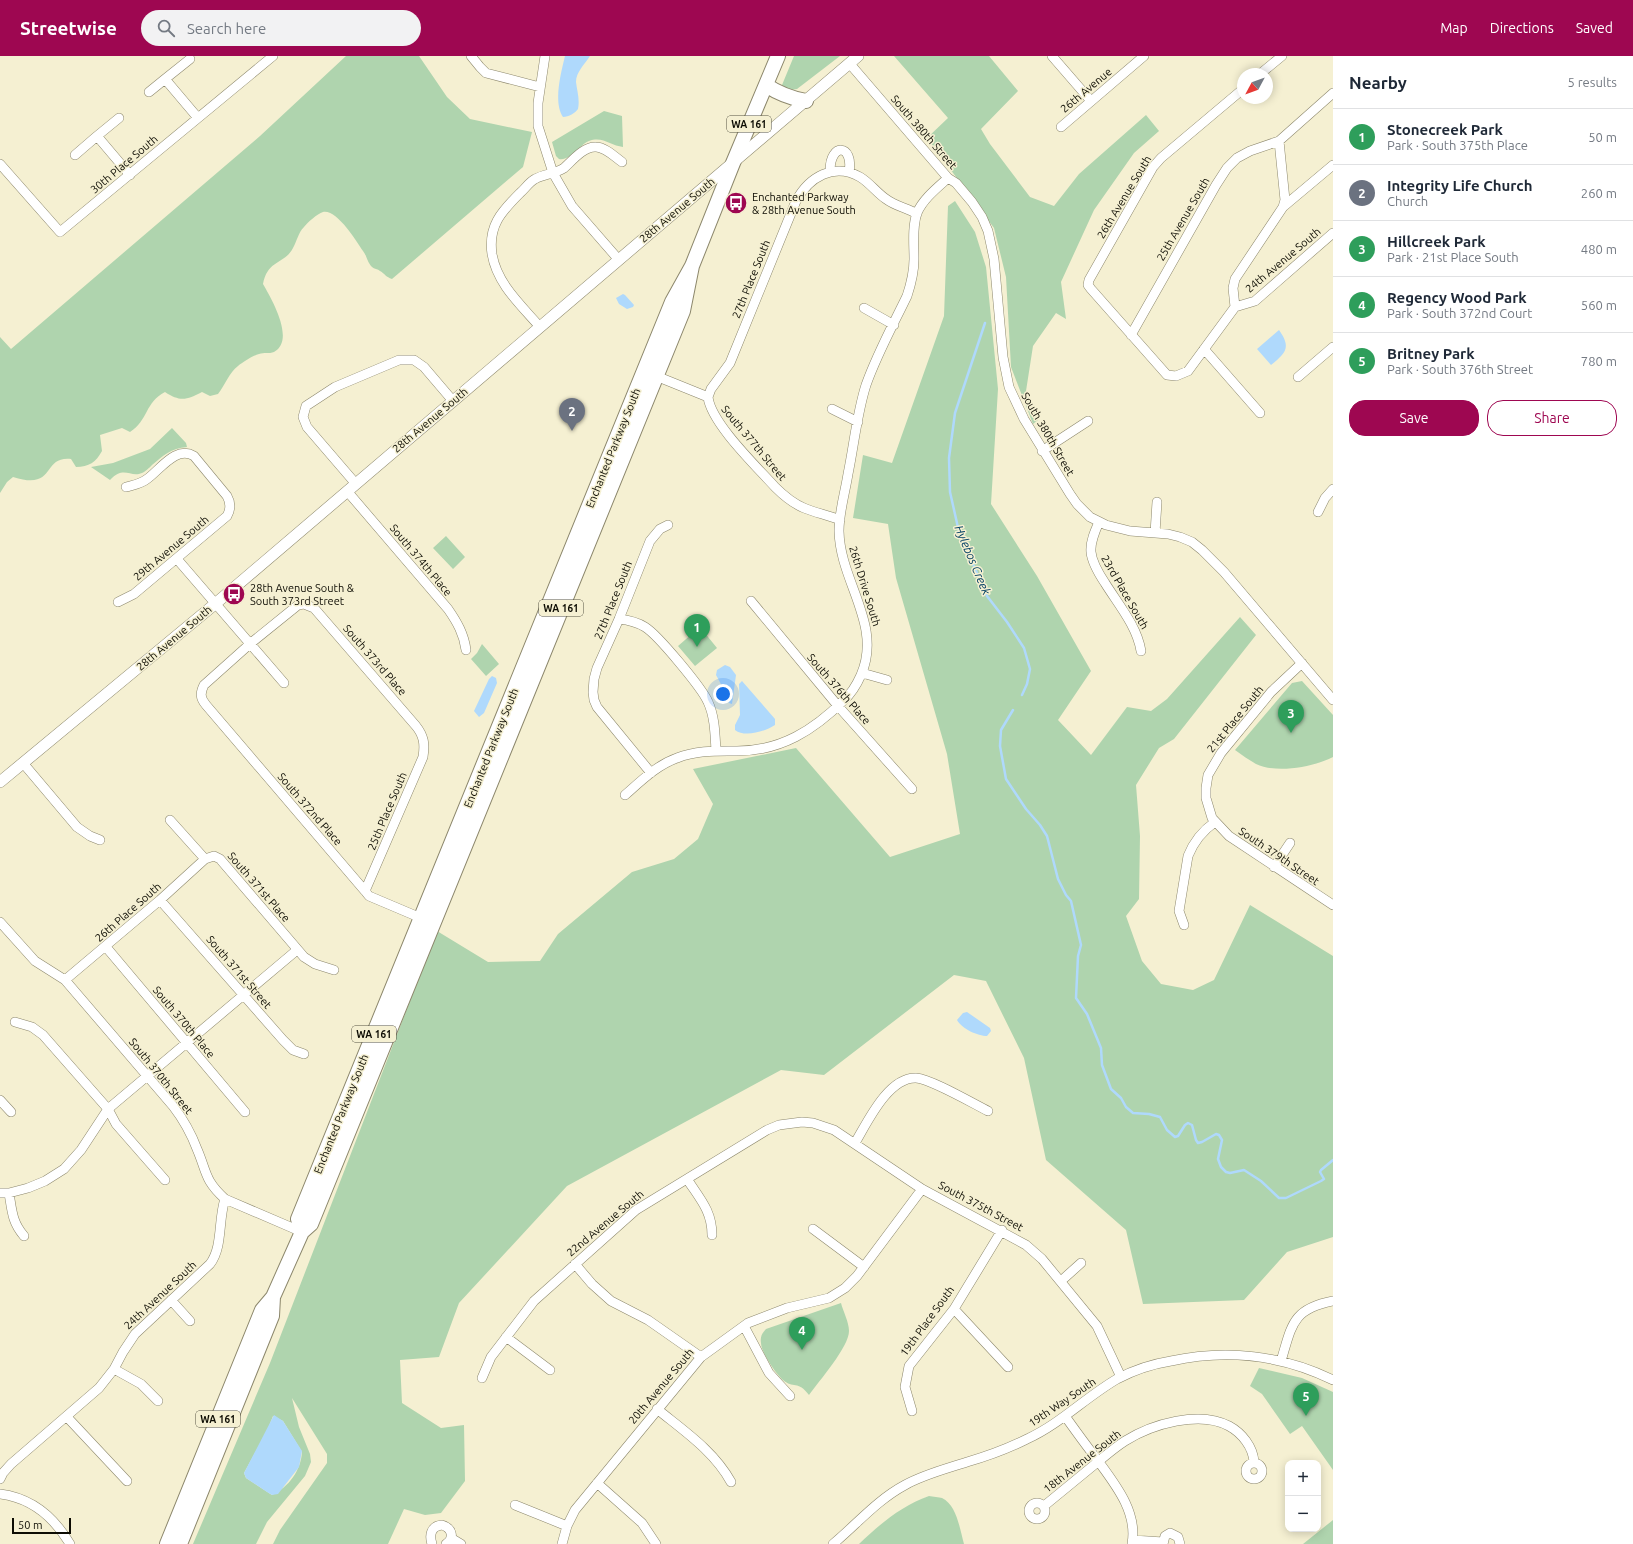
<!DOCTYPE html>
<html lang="en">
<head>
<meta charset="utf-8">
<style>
  body { margin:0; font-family:Ubuntu,sans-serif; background:#f2f2f3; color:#1f2937 }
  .controls { position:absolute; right:12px; bottom:12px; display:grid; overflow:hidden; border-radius:8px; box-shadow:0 2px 10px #0003 }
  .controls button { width:36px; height:36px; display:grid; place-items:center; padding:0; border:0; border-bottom:1px solid #e0e1e3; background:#fff; color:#1f2937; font:20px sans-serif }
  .compass { position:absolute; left:1237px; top:12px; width:36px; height:36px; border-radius:50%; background:#fff; box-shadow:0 2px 10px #0003; rotate:229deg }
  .scale { position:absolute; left:12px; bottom:10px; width:59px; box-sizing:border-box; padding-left:4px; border:2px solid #0d0c03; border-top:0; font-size:11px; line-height:14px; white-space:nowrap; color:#0d0c03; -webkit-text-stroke:3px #f5f0d2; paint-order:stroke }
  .you { position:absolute; left:723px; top:638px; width:14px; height:14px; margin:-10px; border:3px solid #fff; border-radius:50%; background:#1a73e8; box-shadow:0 0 0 6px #1a73e833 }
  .badge { display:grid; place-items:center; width:26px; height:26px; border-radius:50%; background:#9e0751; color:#fff; font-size:13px; font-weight:700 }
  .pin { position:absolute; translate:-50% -33px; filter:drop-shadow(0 1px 2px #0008) }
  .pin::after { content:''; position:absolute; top:21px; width:14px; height:12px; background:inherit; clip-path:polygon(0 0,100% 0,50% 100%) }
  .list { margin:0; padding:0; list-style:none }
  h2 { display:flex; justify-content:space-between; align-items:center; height:52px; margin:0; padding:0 16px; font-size:17px }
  h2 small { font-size:13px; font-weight:400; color:#747a83 }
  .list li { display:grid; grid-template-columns:26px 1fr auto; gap:12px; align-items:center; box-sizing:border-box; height:56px; padding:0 16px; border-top:1px solid #e0e1e3 }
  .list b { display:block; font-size:15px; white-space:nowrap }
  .list p { margin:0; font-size:13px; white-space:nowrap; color:#747a83 }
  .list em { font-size:13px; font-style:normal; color:#747a83 }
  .actions { display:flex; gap:8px; padding:12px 16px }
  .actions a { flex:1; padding:9px 0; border:1px solid #9e0751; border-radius:16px; text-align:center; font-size:14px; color:#9e0751 }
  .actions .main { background:#9e0751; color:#fff }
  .icon { flex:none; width:22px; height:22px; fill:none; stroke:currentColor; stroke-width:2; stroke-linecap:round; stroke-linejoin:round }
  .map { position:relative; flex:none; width:1333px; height:1488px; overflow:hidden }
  header { display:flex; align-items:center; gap:24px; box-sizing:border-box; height:56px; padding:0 20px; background:#9e0751; color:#fff }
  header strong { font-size:19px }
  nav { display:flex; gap:22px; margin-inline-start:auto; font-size:14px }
  .search { width:280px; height:36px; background:#f2f2f3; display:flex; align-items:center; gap:10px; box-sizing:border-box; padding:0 14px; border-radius:22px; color:#747a83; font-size:15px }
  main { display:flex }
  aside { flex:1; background:#fff }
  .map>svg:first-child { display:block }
</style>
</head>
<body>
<header>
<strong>Streetwise</strong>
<div class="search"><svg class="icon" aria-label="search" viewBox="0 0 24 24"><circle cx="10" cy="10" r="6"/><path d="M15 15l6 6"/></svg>Search here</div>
<nav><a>Map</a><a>Directions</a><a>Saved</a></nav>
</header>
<main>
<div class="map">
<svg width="1333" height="1488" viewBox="0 0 1333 1488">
  <rect width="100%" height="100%" fill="#f5f0d2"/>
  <path fill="#afd4ae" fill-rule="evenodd" d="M 346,0 L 419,0 L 447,41 L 470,63 L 532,76 L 523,111 L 392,223 C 386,221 385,218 380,215 C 378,213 374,213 372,211 C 367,206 367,200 363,195 C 356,185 337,153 323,156 C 317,158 308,166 304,171 C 298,177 297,185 293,192 C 284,209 268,203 263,228 C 271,242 296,284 274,296 C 269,298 264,296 259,298 C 252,300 243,306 238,310 C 229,317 225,329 218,338 L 210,340 L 202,336 C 187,344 180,346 165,336 C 145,346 148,365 130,376 L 122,372 L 100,379 L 102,395 C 96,406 89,411 76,411 L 71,403 C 41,400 57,435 13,421 L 7,426 L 0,437 L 0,281 L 11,293 L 260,80 Z
    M 794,0 L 840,0 L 797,33 L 790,34 L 782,29 Z
    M 894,0 L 989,0 L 1018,35 L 981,73 L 990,88 L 1030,141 L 1054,150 L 1079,118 L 1146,59 L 1159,75 L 1134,97 L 1094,154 L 1061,226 L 1066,263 L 1056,257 L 1033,290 L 1026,335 L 1038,364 L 1033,368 L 1011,311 L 1006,221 L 994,172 L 927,82 L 948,62 Z
    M 604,55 L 622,60 L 623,91 C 611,90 603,80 589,85 C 579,89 571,105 559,103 L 556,100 L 552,86 Z
    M 955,145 L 975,176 L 986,211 L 998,333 L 991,448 L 1037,520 L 1091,615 L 1058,664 L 1091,699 L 1127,651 L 1151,655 L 1167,643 L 1240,561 L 1256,579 L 1174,683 L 1159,692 L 1136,729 L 1140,780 L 1139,843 L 1126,860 L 1142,905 L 1161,928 L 1193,934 L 1214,924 L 1250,849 L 1333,900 L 1333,1181 L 1287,1196 L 1244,1244 L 1143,1248 L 1126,1174 L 1046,1104 L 1024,1002 L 986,925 L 954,919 L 824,1019 L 781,1014 L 567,1130 L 459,1247 L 439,1301 L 400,1304 L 402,1347 L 441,1372 L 464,1369 L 465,1425 L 441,1457 L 425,1459 L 404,1453 L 388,1488 L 273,1488 L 280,1474 L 327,1407 L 327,1398 L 292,1342 L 299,1371 L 310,1398 L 311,1406 L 305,1420 L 267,1466 L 256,1488 L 193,1488 L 270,1307 L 437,875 L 488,906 L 540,905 L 558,878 L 632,816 L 674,803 L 698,783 L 713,748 L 693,713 L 796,692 L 890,801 L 960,778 L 947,698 L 896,522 L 888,468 L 853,462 L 863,399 L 892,407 L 944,260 L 948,150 ZM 273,1360 L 283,1365 L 302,1396 C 301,1414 289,1431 272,1439 L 246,1422 L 244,1417 L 267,1375 Z
    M 172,372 L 186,387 L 187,391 C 171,392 163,400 152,409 C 149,412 145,416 142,417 C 130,422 124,409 110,424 L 91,411 L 113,407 L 150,393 Z
    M 446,480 L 465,501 L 453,513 L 433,492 Z
    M 700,571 L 717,592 L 695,610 L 678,590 Z
    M 482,588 L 499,608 L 486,620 L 471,603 L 477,597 Z
    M 1302,625 L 1333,659 L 1333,701 C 1313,711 1277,718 1256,708 C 1249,704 1242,699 1235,694 L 1292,627 Z
    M 841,1247 C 843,1255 849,1266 849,1275 C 849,1291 819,1325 809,1339 C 798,1324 793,1333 783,1324 C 776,1318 761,1296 761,1287 C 760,1281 762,1277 766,1273 Z
    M 1259,1312 L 1302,1322 L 1333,1336 L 1333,1414 L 1302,1370 L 1290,1378 L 1262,1338 L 1250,1330 Z
    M 929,1440 C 933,1441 939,1441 942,1442 C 957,1449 960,1474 964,1488 L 859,1488 C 880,1468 901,1450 929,1440 Z
    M 1333,1464 L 1333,1488 L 1303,1488 Z"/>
  <path fill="#afd9fc" d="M 565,0 L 590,0 C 585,8 576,16 576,26 C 577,35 580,43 578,53 C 575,57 569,61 563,61 C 553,46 561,17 565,0 Z
    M 623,238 L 625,239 L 634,249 L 633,251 L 627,253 L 619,248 L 616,242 Z
    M 1279,274 C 1292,292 1285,297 1271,309 L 1257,293 Z
    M 725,609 L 730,611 L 736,619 L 732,648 L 729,647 L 723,632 L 716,619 L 717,614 Z
    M 492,620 L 496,622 L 497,627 L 484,657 L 479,661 L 474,655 L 489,623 Z
    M 742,625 L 775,663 L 775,669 C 766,675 745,682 735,674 L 735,669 L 740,659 L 739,628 Z
    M 967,956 L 990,972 L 991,975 L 987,980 C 978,980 962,973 957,964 L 963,957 Z
    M 274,1359 L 283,1365 L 302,1395 L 299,1411 L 278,1438 L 272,1439 L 267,1436 L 246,1422 L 244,1417 Z"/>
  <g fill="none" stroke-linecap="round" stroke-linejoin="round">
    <path stroke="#afd9fc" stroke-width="2.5" d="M 985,267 L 955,357 L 949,402 L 950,436 L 959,476 L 987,540 L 1007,566 L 1024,592 L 1030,613 L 1027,628 L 1022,639
      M 1013,654 L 1001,674 L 1000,690 L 1006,723 L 1026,753 L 1040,769 L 1047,780 L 1058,823 L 1066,839 L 1071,845 L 1081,889 L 1078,900 L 1076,942 L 1087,958 L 1101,992 L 1102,1009 L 1111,1033 L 1121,1042 L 1126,1051 L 1133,1057 L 1149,1058 L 1160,1061 L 1167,1074 L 1175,1081 L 1178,1080 L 1185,1069 L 1188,1067 L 1192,1069 L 1196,1084 L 1198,1087 L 1202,1086 L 1216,1078 L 1219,1079 L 1222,1084 L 1218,1103 L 1221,1111 L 1226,1116 L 1230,1117 L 1244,1114 L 1261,1125 L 1279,1142 L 1286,1142 L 1321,1125 L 1324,1123 L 1320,1116 L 1321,1114 L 1333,1104"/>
    <g stroke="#8c876c" stroke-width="10">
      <path id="minor" d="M 471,0 L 480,11 L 486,17 L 540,31
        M 545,0 L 538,47 L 538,70 L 553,117 L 572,150 L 619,204
        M 1052,0 L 1091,45
        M 850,8 L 948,122 L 956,127 L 972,146 L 982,161 L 988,175 L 994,203 L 1003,301 L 1009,331 L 1024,363 L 1070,438 L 1077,448 L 1090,461 L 1106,469 L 1130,475 L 1168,478 L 1180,481 L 1192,486 L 1202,494 L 1224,516 L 1333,644
        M 1260,18 L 1282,0
        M 165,23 L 190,3
        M 1243,33 L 1161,102 L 1153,111 L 1089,224 L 1088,229 L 1091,233 L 1167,319 L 1176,320 L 1188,315 L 1235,251 L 1255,245 L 1333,177
        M 149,36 L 165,23 L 198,62
        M 1061,71 L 1144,0
        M 97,80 L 119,62
        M 75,99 L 97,80 L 130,119
        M 0,108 L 60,176 L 273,0
        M 830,115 C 830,86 854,88 849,116
        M 1283,151 L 1333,109
        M 1235,251 L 1233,232 L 1235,223 L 1283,151 L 1285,144 L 1279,85
        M 864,252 L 894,269
        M 540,271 C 521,249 497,228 492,198 C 488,170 501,156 520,137 C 525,133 529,126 535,123 C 544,118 555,118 564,112 C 572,105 584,90 596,91 C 605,91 615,101 622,106
        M 1131,279 L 1216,129 L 1227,112 L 1237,102 L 1250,95 L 1279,85 L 1333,37
        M 1204,293 L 1260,357
        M 656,320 L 708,341 C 711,367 757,411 775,431 C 784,440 792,447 804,452 C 816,457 828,459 840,464
        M 1298,321 L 1333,291
        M 708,341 L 711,333 L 730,307 L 796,145 C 809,121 834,106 860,121 C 870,127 877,137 886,143 C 895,150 907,152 917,158
        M 832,353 L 858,366
        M 1042,395 L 1088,365
        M 356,428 L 307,371 L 303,361 L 306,350 L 335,331 L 399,304 L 414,304 L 424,311 L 453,345
        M 347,435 L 448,553 C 457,566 464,578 466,594
        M 1318,456 L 1325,442 L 1333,433
        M 1099,466 C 1095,475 1090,486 1091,496 C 1092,507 1099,518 1105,527 C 1118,548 1137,570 1141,595
        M 1155,477 L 1157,446
        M 177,503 L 284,627
        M 751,545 L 838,650 L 912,733
        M 118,546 L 134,538 L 227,460 C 231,453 231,447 227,440 L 194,400 C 176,389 160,414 147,423 C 141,428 133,429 126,431
        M 619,563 C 628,564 637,566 645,571 C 658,579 702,632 708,646 C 715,661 715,679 716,695
        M 1302,607 L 1271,636 L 1221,697 L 1208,719 L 1206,732 L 1206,742 L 1212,762 L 1229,780 L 1333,849
        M 862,617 L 887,624
        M 23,707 L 77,771 L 90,780 L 100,784
        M 651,717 L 597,651 L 594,644 L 593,636 L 594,623 L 597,612 L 619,563 L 650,485 L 660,473 L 668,469
        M 625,739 C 641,725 657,709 677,702 C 697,694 717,695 737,695 C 781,695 814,674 844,644 C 852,637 857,628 861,619 C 883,569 840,526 839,475 C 839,456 845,437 848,418 C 854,389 857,357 866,329 C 877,298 893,269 907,240 C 911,228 914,216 914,203 C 914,189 912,171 917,157 C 923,143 937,132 948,122
        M 170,764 L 205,803 L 214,800 L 220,803 L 304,901 L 315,908 L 334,914
        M 1274,811 L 1290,787
        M 365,835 L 423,701 C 425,688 424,680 416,670 L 314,552 L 304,548 L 298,549 L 251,587 L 204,629 C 200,637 200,642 206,649 L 365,835 L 369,840 L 421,862
        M 160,844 L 283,984 L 293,994 L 304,998
        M 0,866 L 35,905 L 65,924 L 173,1050 C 183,1063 191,1077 197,1093 C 207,1116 204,1124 225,1143 L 302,1176
        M 1184,869 L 1179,855 L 1188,800 C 1194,785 1202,775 1215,766
        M 106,891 L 245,1056
        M 65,924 L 160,844 L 205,803
        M 15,966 L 32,971 L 43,979 L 108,1053 L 116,1068 L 165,1124
        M 0,1044 L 11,1056
        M 855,1087 C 867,1067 888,1021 916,1022 C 931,1023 972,1047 988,1055
        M 687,1123 C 700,1143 712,1155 712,1179
        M 0,1137 L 9,1137 L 28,1132 L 45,1125 L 64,1113 L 81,1094 L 108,1053 L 297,894
        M 9,1137 C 12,1155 12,1166 24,1180
        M 813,1173 L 864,1211
        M 575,1208 L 592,1228 L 611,1245 L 648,1264 L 701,1301
        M 1061,1225 L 1081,1207
        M 171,1244 L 190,1265
        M 954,1253 L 1008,1311
        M 744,1270 L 769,1317 L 790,1340
        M 506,1281 L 550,1314
        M 1281,1305 C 1292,1269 1292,1253 1333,1245
        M 114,1313 L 141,1328 L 158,1345
        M 482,1322 L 491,1301 L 534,1245 L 636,1154 L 767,1074 L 779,1069 L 802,1066 L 813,1067 L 834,1074 L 922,1133 L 1026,1189 L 1042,1203 L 1097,1270 L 1121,1321
        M 657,1353 C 684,1375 714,1395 731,1426
        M 912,1355 L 905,1331 L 909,1310 L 954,1253 L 1002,1174
        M 1065,1360 C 1075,1374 1085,1388 1096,1402 C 1114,1427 1138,1455 1132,1488
        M 67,1361 L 127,1425
        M1246 1415a8 8 0 1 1 16 0a8 8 0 1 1-16 0Z
        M 0,1423 L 3,1417 L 11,1408 L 99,1332 L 114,1313 L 123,1296 L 135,1278 L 210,1208 C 223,1191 218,1164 225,1143
        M 597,1427 L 642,1467 L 656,1488
        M 0,1438 C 32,1442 54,1461 70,1488
        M1029 1455a8 8 0 1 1 16 0a8 8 0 1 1-16 0Z
        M 515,1449 L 567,1470
        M 1044,1450 C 1061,1436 1077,1423 1094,1409 C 1104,1401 1114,1392 1125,1385 C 1152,1368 1200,1354 1229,1370 C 1242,1377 1253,1391 1254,1406
        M 451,1482 L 461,1488
        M 1133,1484 L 1163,1486
        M 432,1488 C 429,1479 431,1470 442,1469 C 452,1472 455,1482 446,1488
        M 562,1488 L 567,1470 L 575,1454 L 701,1301 L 748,1267 L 787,1252 L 829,1242 L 845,1232 L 857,1220 L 922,1133
        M 833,1488 C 857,1468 877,1444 905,1429 C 925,1418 946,1413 967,1406 C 988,1400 1007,1393 1027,1383 C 1060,1368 1086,1341 1117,1323 C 1134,1314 1152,1308 1171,1305 C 1226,1293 1282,1299 1333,1324
        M 1163,1488 L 1165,1480 L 1170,1477 L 1178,1481 L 1180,1488"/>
    </g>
    <g stroke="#8c876c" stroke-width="12">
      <path id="tertiary" d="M 0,726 L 215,548 L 858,0"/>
    </g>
    <g stroke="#8c876c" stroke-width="16">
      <path id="primary" d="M 766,29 C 779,38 790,42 806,45
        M 302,1176 L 298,1163 L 672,246 L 692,210 L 733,107 L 778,0
        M 167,1488 L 262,1254 L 273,1241 L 302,1176 L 311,1168 L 683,255 L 692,210
        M 180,1488 L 272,1260 L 273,1241"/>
    </g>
    <use href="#minor" stroke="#fff" stroke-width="9"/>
    <use href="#tertiary" stroke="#fff" stroke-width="11"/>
    <use href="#primary" stroke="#fff" stroke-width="14"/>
  </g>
  <defs>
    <g id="bus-disc" transform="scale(1.15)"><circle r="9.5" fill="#9e0751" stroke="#f5f0d2"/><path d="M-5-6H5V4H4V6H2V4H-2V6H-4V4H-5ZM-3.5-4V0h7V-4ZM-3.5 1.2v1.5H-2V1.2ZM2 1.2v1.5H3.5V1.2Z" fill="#fff"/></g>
  </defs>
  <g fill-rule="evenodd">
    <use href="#bus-disc" x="736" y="147"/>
    <use href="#bus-disc" x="234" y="538"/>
  </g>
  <g text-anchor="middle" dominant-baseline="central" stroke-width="3" stroke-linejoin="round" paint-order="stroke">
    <g fill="#f5f0d2" stroke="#535041" stroke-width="1">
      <rect x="727" y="60" width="44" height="16" rx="3"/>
      <rect x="539" y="544" width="44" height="16" rx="3"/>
      <rect x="352" y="970" width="44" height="16" rx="3"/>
      <rect x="196" y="1355" width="44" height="16" rx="3"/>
    </g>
    <g font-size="10" font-weight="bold" fill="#0d0c03">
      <text x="749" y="68">WA 161</text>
      <text x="561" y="552">WA 161</text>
      <text x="374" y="978">WA 161</text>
      <text x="218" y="1363">WA 161</text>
    </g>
    <g font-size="11" fill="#0d0c03" stroke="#f5f0d2">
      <text transform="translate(1086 34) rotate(-40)">26th Avenue</text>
      <text transform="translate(924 76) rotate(49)">South 380th Street</text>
      <text transform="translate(124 108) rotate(-40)">30th Place South</text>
      <text transform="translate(1124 141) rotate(-59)">26th Avenue South</text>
      <text transform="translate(677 154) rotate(-40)">28th Avenue South</text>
      <text transform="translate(1183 163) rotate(-60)">25th Avenue South</text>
      <text transform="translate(1283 204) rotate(-40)">24th Avenue South</text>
      <text transform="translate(751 223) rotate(-68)">27th Place South</text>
      <text transform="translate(430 364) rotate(-40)">28th Avenue South</text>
      <text transform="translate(1048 378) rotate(60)">South 380th Street</text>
      <text transform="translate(754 387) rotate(50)">South 377th Street</text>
      <text transform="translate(613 392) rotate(-68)">Enchanted Parkway South</text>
      <text transform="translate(171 492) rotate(-40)">29th Avenue South</text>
      <text transform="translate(421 504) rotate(50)">South 374th Place</text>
      <text transform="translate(865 530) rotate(73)">26th Drive South</text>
      <text transform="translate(1125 536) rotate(60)">23rd Place South</text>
      <text transform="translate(613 544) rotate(-68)">27th Place South</text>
      <text transform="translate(174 582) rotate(-40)">28th Avenue South</text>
      <text transform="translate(375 604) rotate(49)">South 373rd Place</text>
      <text transform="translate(839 633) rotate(49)">South 376th Place</text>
      <text transform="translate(1235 663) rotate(-51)">21st Place South</text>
      <text transform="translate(491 692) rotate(-68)">Enchanted Parkway South</text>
      <text transform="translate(310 753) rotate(49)">South 372nd Place</text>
      <text transform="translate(387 755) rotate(-67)">25th Place South</text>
      <text transform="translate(1279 800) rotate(34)">South 379th Street</text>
      <text transform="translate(259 831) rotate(49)">South 371st Place</text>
      <text transform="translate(128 856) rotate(-41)">26th Place South</text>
      <text transform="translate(239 916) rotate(49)">South 371st Street</text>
      <text transform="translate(184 966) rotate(50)">South 370th Place</text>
      <text transform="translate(161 1020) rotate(51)">South 370th Street</text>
      <text transform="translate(341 1058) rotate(-68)">Enchanted Parkway South</text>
      <text transform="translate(981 1150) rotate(28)">South 375th Street</text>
      <text transform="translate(605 1167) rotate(-40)">22nd Avenue South</text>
      <text transform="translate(160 1239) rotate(-43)">24th Avenue South</text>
      <text transform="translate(927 1265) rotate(-54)">19th Place South</text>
      <text transform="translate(661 1330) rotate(-50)">20th Avenue South</text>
      <text transform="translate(1062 1346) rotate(-34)">19th Way South</text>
      <text transform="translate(1082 1405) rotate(-38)">18th Avenue South</text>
    </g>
    <g font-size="11" fill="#0d0c03" stroke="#f5f0d2" text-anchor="start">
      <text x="752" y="141">Enchanted Parkway<tspan x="752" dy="13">&amp; 28th Avenue South</tspan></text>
      <text x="250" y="532">28th Avenue South &amp;<tspan x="250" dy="13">South 373rd Street</tspan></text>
    </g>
    <g font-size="12" font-style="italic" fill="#034064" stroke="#f5f0d2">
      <text transform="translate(973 504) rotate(67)">Hylebos Creek</text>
    </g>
  </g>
</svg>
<div class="controls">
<button>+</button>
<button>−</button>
</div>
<svg class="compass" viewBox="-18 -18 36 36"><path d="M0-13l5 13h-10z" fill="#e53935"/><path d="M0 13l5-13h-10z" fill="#747a83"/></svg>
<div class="scale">50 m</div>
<div class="you"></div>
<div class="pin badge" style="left:697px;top:591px;background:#2e9e5b">1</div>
<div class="pin badge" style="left:572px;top:375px;background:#6b7280">2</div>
<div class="pin badge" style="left:1291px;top:677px;background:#2e9e5b">3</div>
<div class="pin badge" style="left:802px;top:1294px;background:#2e9e5b">4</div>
<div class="pin badge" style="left:1306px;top:1360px;background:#2e9e5b">5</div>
</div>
<aside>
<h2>Nearby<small>5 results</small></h2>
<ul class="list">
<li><span class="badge" style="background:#2e9e5b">1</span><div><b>Stonecreek Park</b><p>Park · South 375th Place</p></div><em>50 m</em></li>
<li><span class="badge" style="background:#6b7280">2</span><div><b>Integrity Life Church</b><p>Church</p></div><em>260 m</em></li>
<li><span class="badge" style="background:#2e9e5b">3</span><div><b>Hillcreek Park</b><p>Park · 21st Place South</p></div><em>480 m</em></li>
<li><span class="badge" style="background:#2e9e5b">4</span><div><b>Regency Wood Park</b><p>Park · South 372nd Court</p></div><em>560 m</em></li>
<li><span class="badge" style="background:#2e9e5b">5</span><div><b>Britney Park</b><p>Park · South 376th Street</p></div><em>780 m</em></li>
</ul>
<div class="actions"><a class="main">Save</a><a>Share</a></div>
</aside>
</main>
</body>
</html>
